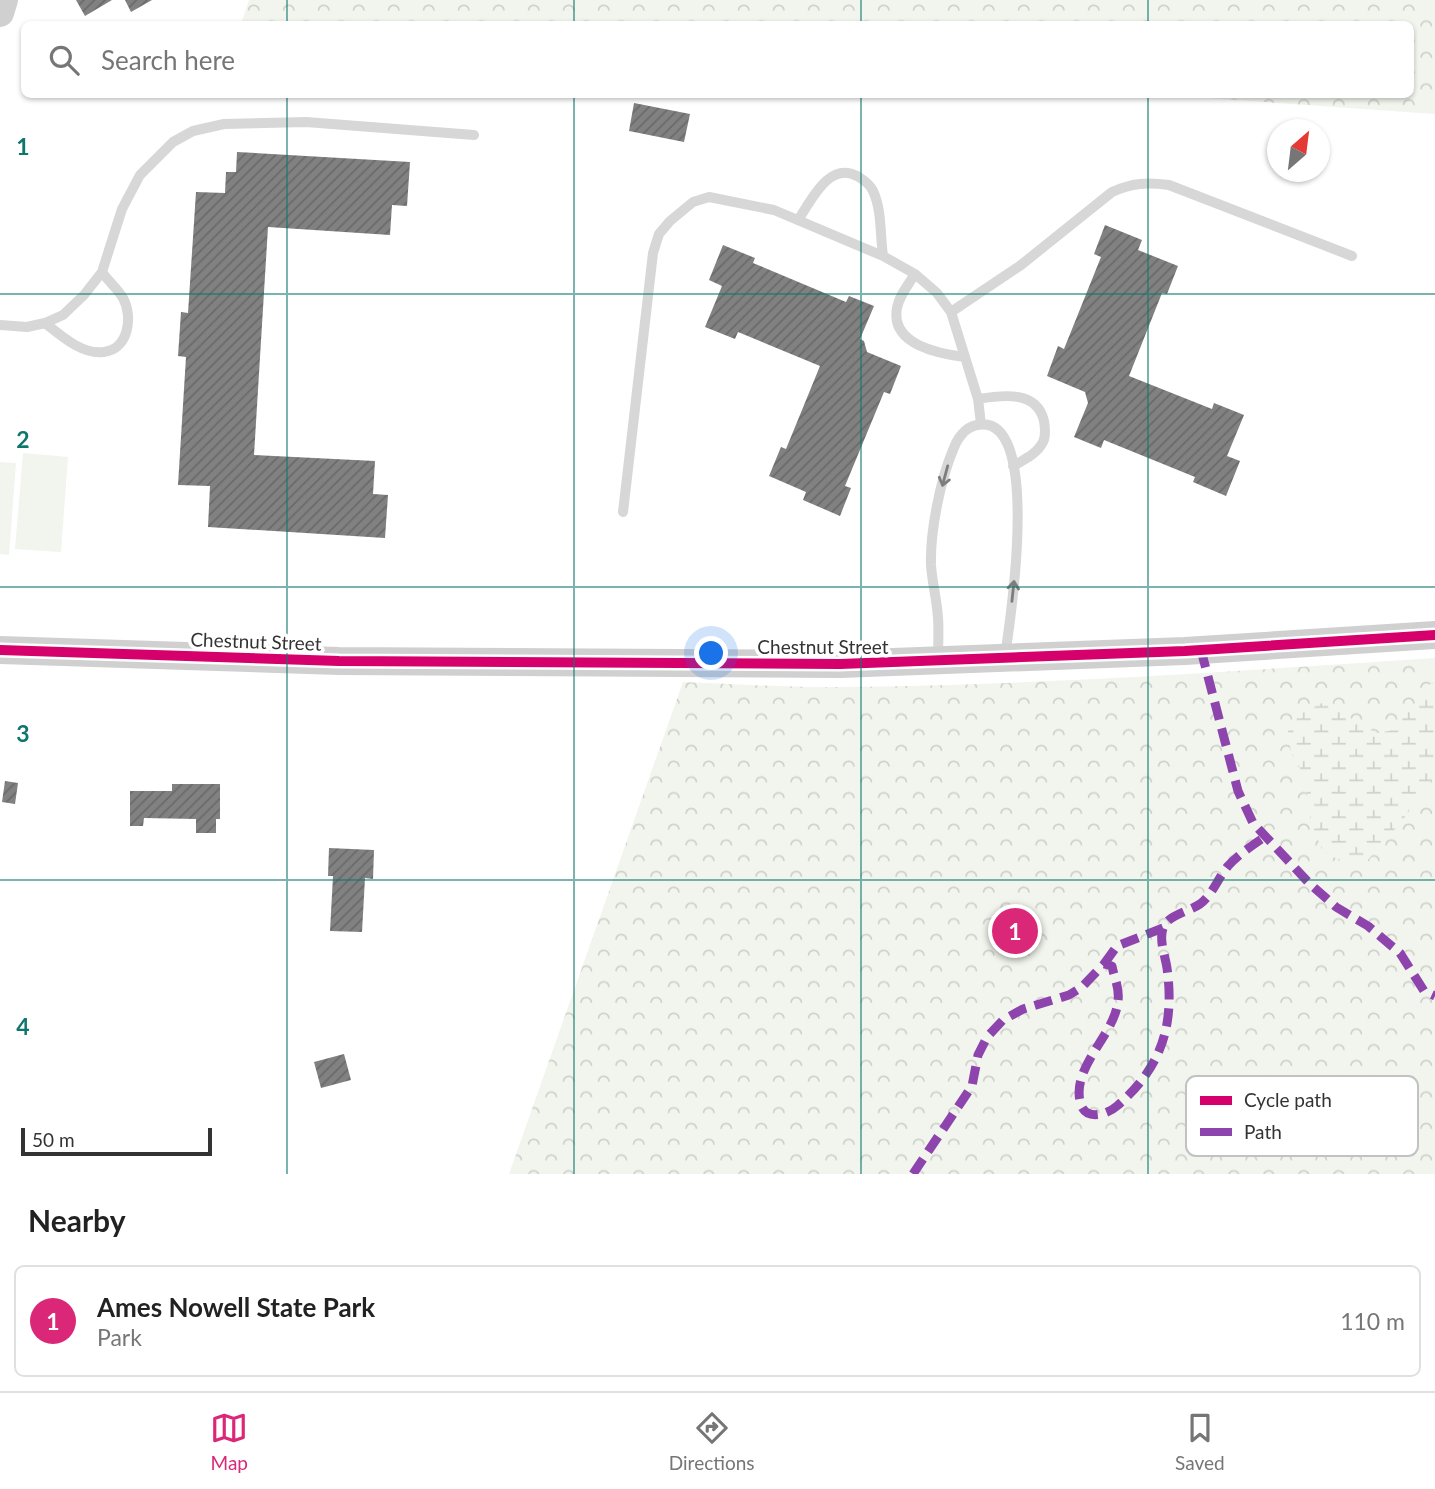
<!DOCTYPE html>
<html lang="en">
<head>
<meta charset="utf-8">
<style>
  body { margin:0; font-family:Lato,sans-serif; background:#f6f6f6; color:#222 }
  .compass { position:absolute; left:1267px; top:119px; width:63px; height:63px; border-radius:50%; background:#fff; box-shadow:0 2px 5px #0004; rotate:28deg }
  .scale { position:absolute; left:21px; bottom:18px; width:191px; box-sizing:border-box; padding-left:7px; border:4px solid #333; border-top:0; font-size:19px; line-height:24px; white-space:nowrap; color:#333; -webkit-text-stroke:5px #fff; paint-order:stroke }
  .you { position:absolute; left:712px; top:654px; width:24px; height:24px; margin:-18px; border:5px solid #fff; border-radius:50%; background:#1a73e8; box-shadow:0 0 0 10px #1a73e833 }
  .badge { display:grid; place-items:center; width:46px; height:46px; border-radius:50%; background:#db2777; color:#fff; font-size:23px; font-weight:700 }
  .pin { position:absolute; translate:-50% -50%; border:4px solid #fff; box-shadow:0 2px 7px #0006 }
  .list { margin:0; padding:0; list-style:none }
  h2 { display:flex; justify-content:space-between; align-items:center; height:91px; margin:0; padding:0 28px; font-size:30px }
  h2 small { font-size:23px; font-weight:400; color:#767676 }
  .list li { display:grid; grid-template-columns:46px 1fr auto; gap:21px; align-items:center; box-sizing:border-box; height:112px; margin:0 14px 14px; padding:0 14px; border:2px solid #e0e0e0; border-radius:10px }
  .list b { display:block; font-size:26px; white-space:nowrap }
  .list p { margin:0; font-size:23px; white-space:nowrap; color:#767676 }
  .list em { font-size:23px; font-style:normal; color:#767676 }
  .icon { flex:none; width:38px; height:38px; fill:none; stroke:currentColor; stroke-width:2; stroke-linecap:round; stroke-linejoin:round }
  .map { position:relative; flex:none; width:1435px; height:1174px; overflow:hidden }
  .search { position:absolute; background:#fff; box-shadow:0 2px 5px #0004; left:21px; right:21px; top:21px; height:77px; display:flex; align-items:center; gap:18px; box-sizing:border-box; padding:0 24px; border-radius:10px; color:#767676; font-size:26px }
  .sheet { height:217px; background:#fff }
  nav { display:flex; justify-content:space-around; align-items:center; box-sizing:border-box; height:98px; border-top:2px solid #e0e0e0; background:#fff; font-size:19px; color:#767676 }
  nav a { display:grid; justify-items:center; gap:4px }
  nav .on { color:#db2777 }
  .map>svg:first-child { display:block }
</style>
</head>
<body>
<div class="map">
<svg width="1435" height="1174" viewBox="0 0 1435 1174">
  <defs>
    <pattern id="forest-crowns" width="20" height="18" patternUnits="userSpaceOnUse" patternTransform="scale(1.75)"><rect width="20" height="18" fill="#f1f5ed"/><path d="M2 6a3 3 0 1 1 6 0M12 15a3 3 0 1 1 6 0" fill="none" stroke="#cfd2cc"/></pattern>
    <pattern id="wetland-marsh" width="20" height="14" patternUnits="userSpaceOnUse" patternTransform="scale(1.75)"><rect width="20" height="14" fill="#f1f5ed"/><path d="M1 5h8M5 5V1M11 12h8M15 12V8" fill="none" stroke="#cfd2cc"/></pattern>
    <pattern id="building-hatch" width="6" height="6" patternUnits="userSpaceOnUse" patternTransform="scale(1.75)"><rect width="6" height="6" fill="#818181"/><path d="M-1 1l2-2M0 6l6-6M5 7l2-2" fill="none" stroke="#6a6a6a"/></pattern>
  </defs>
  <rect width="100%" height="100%" fill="#fff"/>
  <path fill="url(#forest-crowns)" d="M 249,0 L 1435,0 L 1435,114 L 1165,95 L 1410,94 L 1410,24 L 241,24 Z
    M 1435,658 L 1435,1174 L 509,1174 L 683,682 C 736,684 790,688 842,687 C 1040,685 1238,671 1435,658 Z"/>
  <path fill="url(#wetland-marsh)" d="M 1435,682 L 1435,774 L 1402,821 L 1366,862 L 1344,864 L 1322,849 L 1311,824 L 1305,777 L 1291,753 L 1288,731 L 1296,716 L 1322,703 L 1342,709 L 1356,723 L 1377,733 L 1394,730 L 1430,684 Z"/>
  <path fill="#f1f5ed" d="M 23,453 L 68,457 L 61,552 L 15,549 Z
    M 0,462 L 16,463 L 9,555 L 0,554 Z"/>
  <path fill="url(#building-hatch)" d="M 76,0 L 112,0 L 85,16 Z
    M 125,0 L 152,0 L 131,12 Z
    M 634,103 L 690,114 L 684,142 L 629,131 Z
    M 237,152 L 410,162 L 407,206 L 392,205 L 390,235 L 268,227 L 254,455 L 375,461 L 373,494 L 388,495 L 385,538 L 208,527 L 210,486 L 178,485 L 186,357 L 178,356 L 181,312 L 188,313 L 196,192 L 225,193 L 226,172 L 236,172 Z
    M 1105,225 L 1142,240 L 1138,250 L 1178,266 L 1167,294 L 1162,293 L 1129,376 L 1212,409 L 1214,403 L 1244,415 L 1227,456 L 1240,461 L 1226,496 L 1193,482 L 1195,477 L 1104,440 L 1101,448 L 1074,437 L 1088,403 L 1085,392 L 1047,376 L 1058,346 L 1064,349 L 1101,257 L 1094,254 Z
    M 723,245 L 755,258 L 753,263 L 846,302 L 849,296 L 874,306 L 860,339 L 864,341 L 867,352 L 901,366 L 890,394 L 884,392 L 845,486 L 851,488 L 840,516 L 803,500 L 806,492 L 769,476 L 781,447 L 786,449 L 820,366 L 738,332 L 735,339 L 705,327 L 722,286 L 709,280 Z
    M 5,781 L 18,783 L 15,804 L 2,802 Z
    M 172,784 L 220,784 L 220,819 L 216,819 L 216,833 L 196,833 L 196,819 L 144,818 L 143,826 L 130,826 L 130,791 L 172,791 Z
    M 329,848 L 374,850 L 373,879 L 365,878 L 362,932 L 330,931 L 333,876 L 328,876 Z
    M 344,1054 L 351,1080 L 321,1088 L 314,1062 Z"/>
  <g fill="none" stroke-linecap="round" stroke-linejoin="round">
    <path stroke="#d7d7d7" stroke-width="10" d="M 798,220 C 811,201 829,161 857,176 C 864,180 870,184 873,191 C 882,210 880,235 883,256
      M 915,274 C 908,285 899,296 897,308 C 890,345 940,354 965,357
      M 951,312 L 1021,265 L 1112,192 C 1132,183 1147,182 1169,185 L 1352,256
      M 45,323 C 60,335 82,355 104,352 C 129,349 133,316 123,298 C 118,289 108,281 102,272
      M 0,325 L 27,327 L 45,323 L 63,315 L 84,295 L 102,272 L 122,209 L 140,175 L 173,142 L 193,131 L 224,124 L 306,122 L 474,135
      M 978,399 C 1002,395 1037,390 1044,421 C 1045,427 1046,436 1043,442 C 1037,454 1023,460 1013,466
      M 623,512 L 653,253 L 659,234 L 670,221 L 693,202 L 709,197 L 774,210 L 883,256 L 915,274 L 937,293 L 951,312 L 978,399 L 981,424
      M 938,660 C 938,646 939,631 938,618 C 937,600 932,582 931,565 C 930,532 940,481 953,450 C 957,439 965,427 977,425 C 1043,411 1010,622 1005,656"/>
    <path stroke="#d0d0d0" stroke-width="28" d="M 0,13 L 4,0
      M 0,650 L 339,661 L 840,664 L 1185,651 L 1435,635"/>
    <path stroke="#8e44ad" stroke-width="9" stroke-dasharray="18 9" stroke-linecap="butt" d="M 1201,650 L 1238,791 L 1253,823 L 1309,883 L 1336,907 L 1368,926 L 1400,953 L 1424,991 L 1435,996
      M 1104,964 L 1117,946 L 1163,928
      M 913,1174 L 972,1086 L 978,1055 L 987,1037 L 1003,1020 L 1023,1009 L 1069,995 L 1082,987 L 1104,964 L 1112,966 C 1115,982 1121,989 1117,1007 C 1110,1039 1070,1070 1081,1105 C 1087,1121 1108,1114 1117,1106 C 1161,1068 1175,1026 1167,968 C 1165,955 1158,938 1164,926 C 1169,915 1190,911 1200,904 C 1213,894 1218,878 1228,866 C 1239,854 1253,845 1266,836"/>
    <g stroke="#fff" stroke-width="15">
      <path id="cycleway" d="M 0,650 L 339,661 L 840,664 L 1185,651 L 1435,635"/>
    </g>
    <use href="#cycleway" stroke="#d6006c" stroke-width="10"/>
  </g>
  <defs><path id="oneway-shaft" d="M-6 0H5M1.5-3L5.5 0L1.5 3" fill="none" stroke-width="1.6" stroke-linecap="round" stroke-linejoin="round" transform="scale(1.75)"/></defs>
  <g stroke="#7d7d7d">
    <use href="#oneway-shaft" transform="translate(945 476) rotate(105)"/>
    <use href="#oneway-shaft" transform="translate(1013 591) rotate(-84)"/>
  </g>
  <path fill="none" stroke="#0f766e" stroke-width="2" stroke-opacity="0.55" d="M 287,0 L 287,24M 574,0 L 574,24M 861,0 L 861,24M 1148,0 L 1148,24M 287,94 L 287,1174M 574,94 L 574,1174M 861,94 L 861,1174M 1148,94 L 1148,1174M 0,294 L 1435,294M 0,587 L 1435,587M 0,880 L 1435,880"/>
  <g text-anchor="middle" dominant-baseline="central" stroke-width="7" stroke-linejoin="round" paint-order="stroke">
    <g font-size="19" fill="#333" stroke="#fff">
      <text transform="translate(256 641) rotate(2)">Chestnut Street</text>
      <text x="823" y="646">Chestnut Street</text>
    </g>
  </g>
  <rect x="1186" y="1076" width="232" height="80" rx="10" fill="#fff" stroke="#c2c2c2" stroke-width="2"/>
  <rect x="1200" y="1096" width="32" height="9" fill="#d6006c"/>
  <rect x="1200" y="1128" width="32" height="8" fill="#8e44ad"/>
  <g font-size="19" fill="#333">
    <text x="1244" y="1107">Cycle path</text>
    <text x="1244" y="1139">Path</text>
  </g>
  <g font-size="23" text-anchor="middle" font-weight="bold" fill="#0f766e" stroke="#fff" stroke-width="7" stroke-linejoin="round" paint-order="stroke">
    <text x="23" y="155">1</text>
    <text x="23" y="448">2</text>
    <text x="23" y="742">3</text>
    <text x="23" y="1035">4</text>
  </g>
</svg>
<svg class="compass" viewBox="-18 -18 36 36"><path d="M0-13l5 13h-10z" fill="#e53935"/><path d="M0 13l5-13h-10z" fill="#767676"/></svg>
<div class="scale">50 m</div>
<div class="you"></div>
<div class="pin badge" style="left:1015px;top:931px">1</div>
<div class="search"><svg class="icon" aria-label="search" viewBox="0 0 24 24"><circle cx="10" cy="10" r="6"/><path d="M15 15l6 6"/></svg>Search here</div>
</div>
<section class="sheet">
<h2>Nearby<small></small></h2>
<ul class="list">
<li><span class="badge">1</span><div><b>Ames Nowell State Park</b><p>Park</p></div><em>110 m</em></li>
</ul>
</section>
<nav>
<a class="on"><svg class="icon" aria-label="map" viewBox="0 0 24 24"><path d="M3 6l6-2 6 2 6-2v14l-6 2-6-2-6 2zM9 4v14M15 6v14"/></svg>Map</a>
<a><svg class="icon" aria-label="directions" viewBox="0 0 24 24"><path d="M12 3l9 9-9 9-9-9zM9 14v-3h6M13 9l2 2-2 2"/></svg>Directions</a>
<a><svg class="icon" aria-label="saved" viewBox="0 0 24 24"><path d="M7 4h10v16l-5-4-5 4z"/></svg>Saved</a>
</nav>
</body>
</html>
